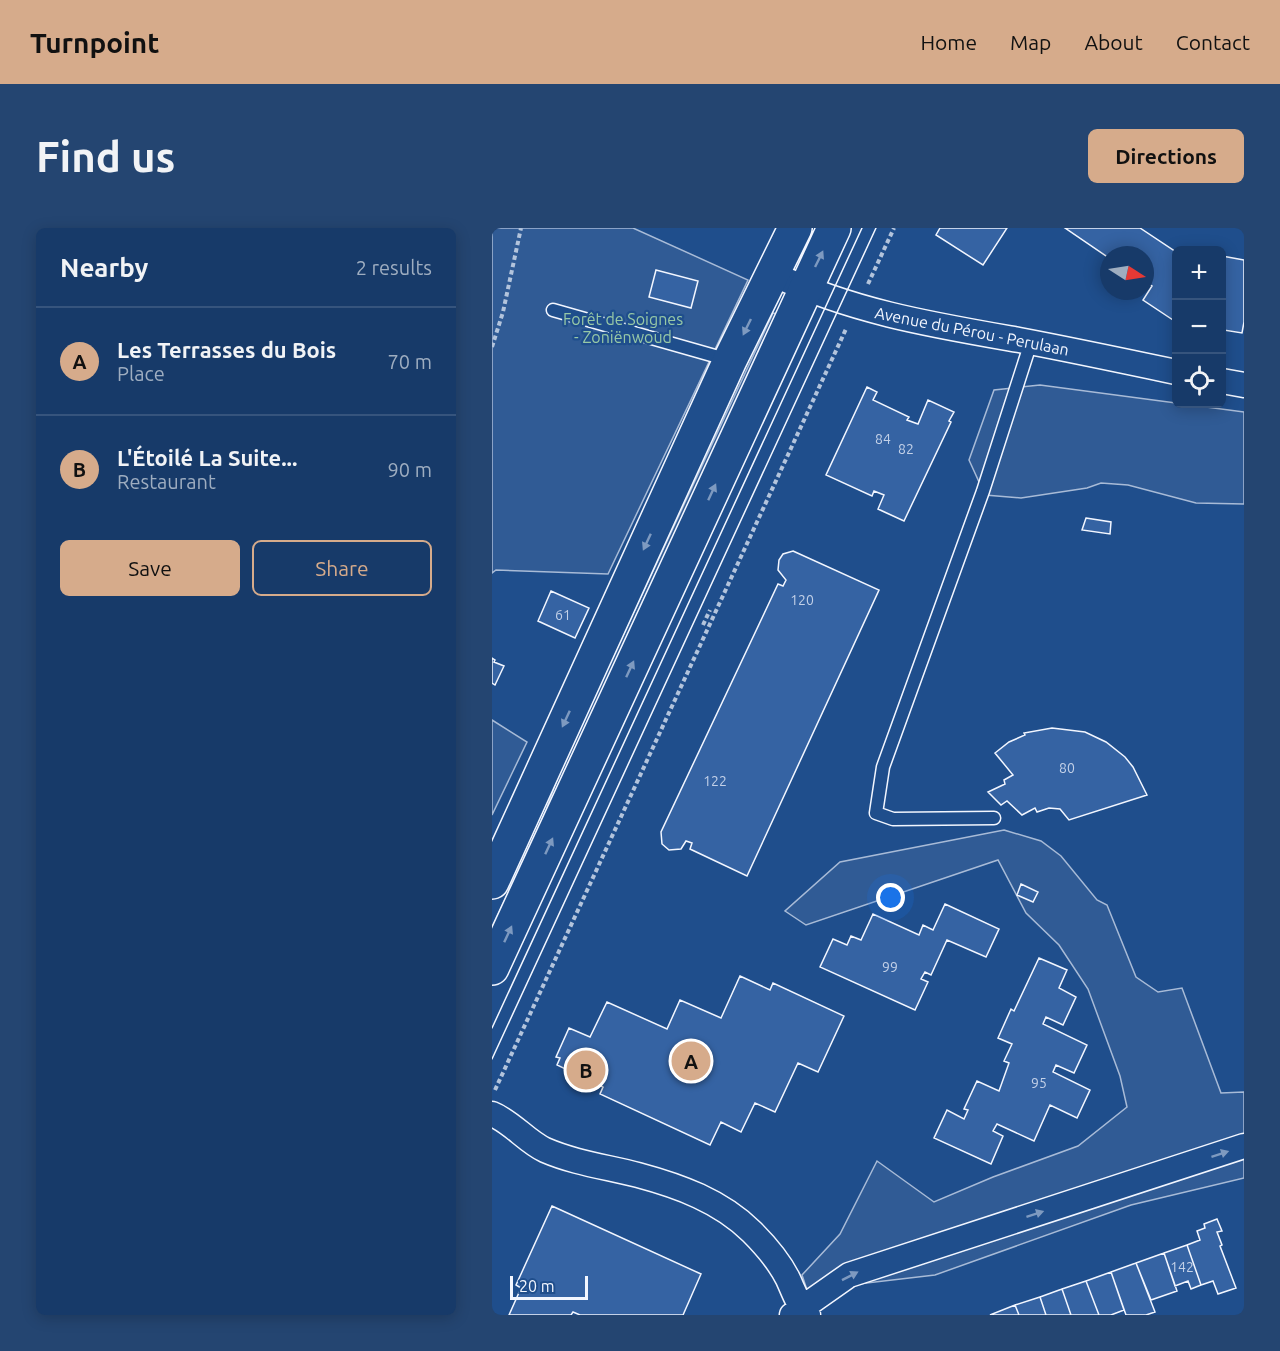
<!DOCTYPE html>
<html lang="en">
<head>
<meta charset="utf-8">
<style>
  body { margin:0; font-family:Ubuntu,sans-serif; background:#244571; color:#f1f3f6 }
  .controls { position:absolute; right:18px; top:18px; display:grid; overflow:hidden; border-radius:9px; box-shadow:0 3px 15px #0003 }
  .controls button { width:54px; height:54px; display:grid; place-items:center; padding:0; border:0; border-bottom:2px solid #36547d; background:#173a69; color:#f1f3f6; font:30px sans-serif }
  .compass { position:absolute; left:608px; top:18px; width:54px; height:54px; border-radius:50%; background:#173a69; box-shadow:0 3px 15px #0003; rotate:102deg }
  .scale { position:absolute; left:18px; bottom:15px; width:78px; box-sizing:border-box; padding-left:6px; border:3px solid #f2f6ff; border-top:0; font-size:16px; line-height:21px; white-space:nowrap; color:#f2f6ff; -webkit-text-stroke:4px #1f4e8c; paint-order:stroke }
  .you { position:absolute; left:399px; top:670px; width:21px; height:21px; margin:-15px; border:4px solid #fff; border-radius:50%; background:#1a73e8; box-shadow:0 0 0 9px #1a73e833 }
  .badge { display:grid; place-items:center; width:39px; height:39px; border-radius:50%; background:#d6ab8b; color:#111; font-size:20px; font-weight:700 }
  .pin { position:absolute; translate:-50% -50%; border:3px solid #fff; box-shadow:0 2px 6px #0006 }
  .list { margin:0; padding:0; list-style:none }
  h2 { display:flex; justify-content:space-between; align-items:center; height:78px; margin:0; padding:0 24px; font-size:26px }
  h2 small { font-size:20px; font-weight:400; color:#9eadc0 }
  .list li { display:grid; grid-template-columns:39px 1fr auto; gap:18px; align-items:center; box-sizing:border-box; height:108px; padding:0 24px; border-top:2px solid #36547d }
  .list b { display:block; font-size:22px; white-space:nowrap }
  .list p { margin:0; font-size:20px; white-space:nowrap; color:#9eadc0 }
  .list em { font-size:20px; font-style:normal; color:#9eadc0 }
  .actions { display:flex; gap:12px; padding:18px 24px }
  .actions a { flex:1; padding:14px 0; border:2px solid #d6ab8b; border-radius:9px; text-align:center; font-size:21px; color:#d6ab8b }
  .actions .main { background:#d6ab8b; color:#111 }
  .icon { flex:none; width:33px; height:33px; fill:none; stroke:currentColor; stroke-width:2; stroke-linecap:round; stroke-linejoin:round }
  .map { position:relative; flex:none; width:752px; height:1087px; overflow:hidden; border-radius:9px }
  header { display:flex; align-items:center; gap:36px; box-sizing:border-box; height:84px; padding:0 30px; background:#d6ab8b; color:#111 }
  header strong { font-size:28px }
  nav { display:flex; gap:33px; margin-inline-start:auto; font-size:21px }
  .intro { display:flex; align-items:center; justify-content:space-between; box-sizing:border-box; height:144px; padding:0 36px }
  h1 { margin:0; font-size:42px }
  .button { padding:15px 27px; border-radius:9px; background:#d6ab8b; color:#111; font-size:21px; font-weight:700 }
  main { display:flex; gap:36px; padding:0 36px }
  aside { flex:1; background:#173a69; border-radius:9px; box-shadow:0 3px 15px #0003 }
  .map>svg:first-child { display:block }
</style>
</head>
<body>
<header>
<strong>Turnpoint</strong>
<nav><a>Home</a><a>Map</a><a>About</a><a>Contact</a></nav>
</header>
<div class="intro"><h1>Find us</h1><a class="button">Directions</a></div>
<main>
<aside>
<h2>Nearby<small>2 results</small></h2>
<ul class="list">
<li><span class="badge">A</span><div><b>Les Terrasses du Bois</b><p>Place</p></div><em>70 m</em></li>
<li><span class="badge">B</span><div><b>L'Étoilé La Suite...</b><p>Restaurant</p></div><em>90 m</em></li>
</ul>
<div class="actions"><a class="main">Save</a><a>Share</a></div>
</aside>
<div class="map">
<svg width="752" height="1087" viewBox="0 0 752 1087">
  <rect width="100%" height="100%" fill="#1f4e8c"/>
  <path fill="#305b95" stroke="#a8bbd7" stroke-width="1.5" d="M 0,0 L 141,0 L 256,52 L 116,346 L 4,342 L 0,345 Z
    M 281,85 L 285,86 L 0,712 L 0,700 L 54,582 L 68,543 Z
    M 548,157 L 752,184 L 752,276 L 704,275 L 636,257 L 609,255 L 595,260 L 529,270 L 493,267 L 477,232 L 502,162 Z
    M 0,492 L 35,514 L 0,587 Z
    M 512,602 L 549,613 L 569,628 L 605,672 L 615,677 L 644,749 L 666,764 L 690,760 L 729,865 L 752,864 L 752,950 L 639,977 L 443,1047 L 315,1062 L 310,1047 L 348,1006 L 385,933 L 442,974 L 501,949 L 586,918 L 635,879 L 628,848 L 596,761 L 567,717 L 534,685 L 506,632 L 314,697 L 293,683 L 348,634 Z"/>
  <path fill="#3563a3" stroke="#f2f6ff" stroke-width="1.5" d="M 448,0 L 515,0 L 491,37 L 444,7 Z
    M 573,0 L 648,0 L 684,24 L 684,86 L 681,92 L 651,72 L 660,58 L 653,54 L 653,27 L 617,27 L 617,30 Z
    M 730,28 L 752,32 L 752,94 L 750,105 L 732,102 L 731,105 L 730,104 Z
    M 164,42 L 206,53 L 199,80 L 157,69 Z
    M 375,159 L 385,164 L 381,172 L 417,189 L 415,192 L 426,196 L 436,172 L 462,184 L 457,193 L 459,194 L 412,293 L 386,281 L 392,267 L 382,263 L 380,268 L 334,247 Z
    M 594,290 L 619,294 L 618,306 L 590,302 Z
    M 301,323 L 387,362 L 255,648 L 198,621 L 200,615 L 194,613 L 189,621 L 177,622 L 170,616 L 169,604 L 286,356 L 291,358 L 294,352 L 286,342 L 287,332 L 291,326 Z
    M 59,363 L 97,380 L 83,410 L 46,393 Z
    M 0,430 L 3,432 L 2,434 L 12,438 L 3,457 L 0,455 Z
    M 560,500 L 593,504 L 614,514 L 633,529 L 641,539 L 655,567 L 577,592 L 568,581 L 557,580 L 545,584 L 543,580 L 530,587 L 515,573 L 509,577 L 496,564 L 513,556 L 512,552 L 521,547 L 503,525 L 517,514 L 533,507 L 532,505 Z
    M 529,656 L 546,664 L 541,674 L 525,667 Z
    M 453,676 L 507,701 L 494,729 L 455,712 L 439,747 L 433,744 L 429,751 L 436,754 L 423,782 L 328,739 L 341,711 L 355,717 L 359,708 L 369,712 L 381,686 L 427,707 L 431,697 L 441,702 Z
    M 547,730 L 575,742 L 567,760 L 584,769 L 571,797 L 554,789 L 551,796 L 595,817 L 582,845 L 564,837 L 561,844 L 598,862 L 585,890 L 558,877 L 542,913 L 505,896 L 501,903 L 511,908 L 499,936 L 442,910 L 455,882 L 472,891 L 476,882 L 472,881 L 485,853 L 507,863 L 517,835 L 512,833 L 520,816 L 506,810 L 519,781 L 522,783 Z
    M 248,748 L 278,762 L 281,755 L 352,788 L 326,844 L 306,835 L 283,884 L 263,875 L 249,904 L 229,894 L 218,917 L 108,866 L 111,859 L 65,837 L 68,830 L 64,829 L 77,800 L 98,809 L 115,774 L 175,801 L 188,772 L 229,790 Z
    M 60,978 L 209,1046 L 191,1087 L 88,1087 L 81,1084 L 79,1087 L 17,1087 L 29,1060 L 24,1057 Z
    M 725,991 L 730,1003 L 725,1004 L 730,1017 L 728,1018 L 744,1060 L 726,1066 L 721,1053 L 709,1057 L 695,1017 L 708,1012 L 705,1003 L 713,1000 L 712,996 Z
    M 695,1017 L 709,1057 L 699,1061 L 696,1053 L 683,1058 L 672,1025 Z
    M 672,1025 L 685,1063 L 659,1072 L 644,1035 Z
    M 644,1035 L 663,1084 L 654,1087 L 634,1087 L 619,1044 Z
    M 619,1044 L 632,1082 L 619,1087 L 607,1087 L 594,1053 Z
    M 594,1053 L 607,1087 L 579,1087 L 570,1061 Z
    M 570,1061 L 579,1087 L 554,1087 L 548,1069 Z
    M 548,1069 L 554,1087 L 527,1087 L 523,1077 Z
    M 523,1077 L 527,1087 L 498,1087 Z"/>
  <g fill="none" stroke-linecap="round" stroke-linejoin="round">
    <g stroke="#f2f6ff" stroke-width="15">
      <path id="lane" d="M 61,82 L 237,132
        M 502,590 L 401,591 L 384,585 L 391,539 L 491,263 L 539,114"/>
    </g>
    <g stroke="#f2f6ff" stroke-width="27">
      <path id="street" d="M 281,46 C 361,84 441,97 527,112 C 580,122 632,133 684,144
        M 730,153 L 752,157
        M 0,886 C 20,894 34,913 53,922 C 83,935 115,939 146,947 C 187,958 229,973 260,1004 C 274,1018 287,1033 296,1051 C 302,1064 306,1077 316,1087
        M 300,1087 L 357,1047 L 752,918"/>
    </g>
    <g stroke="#f2f6ff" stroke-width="36">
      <path id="primary" d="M 0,654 L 238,132 L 303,0
        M 0,740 L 342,0"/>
    </g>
    <path stroke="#b3c4dc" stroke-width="4" stroke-dasharray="4.5 3" stroke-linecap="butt" d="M 376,56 L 402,0
      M 0,119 L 11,84 L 29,0
      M 211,397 L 218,382
      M 3,862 L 354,101"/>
    <use href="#lane" stroke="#1f4e8c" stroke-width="12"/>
    <use href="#street" stroke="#1f4e8c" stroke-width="24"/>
    <use href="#primary" stroke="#1f4e8c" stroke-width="33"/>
    <path stroke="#f2f6ff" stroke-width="1.5" d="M 0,800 L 370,0
      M 0,831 L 384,0"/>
  </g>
  <defs><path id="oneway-solid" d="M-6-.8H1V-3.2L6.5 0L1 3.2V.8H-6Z" transform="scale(1.5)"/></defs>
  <g fill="#7e9ac0">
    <use href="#oneway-solid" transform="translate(327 31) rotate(-64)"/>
    <use href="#oneway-solid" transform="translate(255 99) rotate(116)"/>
    <use href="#oneway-solid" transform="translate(220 264) rotate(-65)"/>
    <use href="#oneway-solid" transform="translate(155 314) rotate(115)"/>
    <use href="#oneway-solid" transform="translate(138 441) rotate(-65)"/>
    <use href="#oneway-solid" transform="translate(74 491) rotate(115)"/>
    <use href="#oneway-solid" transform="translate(57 618) rotate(-65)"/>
    <use href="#oneway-solid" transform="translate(16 706) rotate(-65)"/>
    <use href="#oneway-solid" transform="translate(728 926) rotate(-18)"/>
    <use href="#oneway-solid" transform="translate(543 986) rotate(-18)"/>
    <use href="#oneway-solid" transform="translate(358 1048) rotate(-27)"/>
  </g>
  <g text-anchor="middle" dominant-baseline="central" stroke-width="4.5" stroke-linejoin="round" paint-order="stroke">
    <g font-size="14" fill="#c3d1e8">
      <text x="391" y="211">84</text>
      <text x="414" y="221">82</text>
      <text x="310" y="372">120</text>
      <text x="71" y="387">61</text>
      <text x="575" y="540">80</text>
      <text x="223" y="553">122</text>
      <text x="398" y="739">99</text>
      <text x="547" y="855">95</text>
      <text x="690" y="1039">142</text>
    </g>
    <g font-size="16" fill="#97c8a6" stroke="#1f4e8c">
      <text x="131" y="91">Forêt de Soignes<tspan x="131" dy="18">- Zoniënwoud</tspan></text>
    </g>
    <g font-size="16" fill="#f2f6ff" stroke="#1f4e8c">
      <text transform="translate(480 103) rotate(11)">Avenue du Pérou - Perulaan</text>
    </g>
  </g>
</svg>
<div class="controls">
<button>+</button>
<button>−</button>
<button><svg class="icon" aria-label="locate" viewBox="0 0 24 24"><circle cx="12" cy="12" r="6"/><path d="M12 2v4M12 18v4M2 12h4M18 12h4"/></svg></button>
</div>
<svg class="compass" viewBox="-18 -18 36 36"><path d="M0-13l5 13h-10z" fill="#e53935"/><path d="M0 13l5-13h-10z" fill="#9eadc0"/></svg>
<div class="scale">20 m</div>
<div class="you"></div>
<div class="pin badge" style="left:199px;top:833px">A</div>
<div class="pin badge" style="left:94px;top:842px">B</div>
</div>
</main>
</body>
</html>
